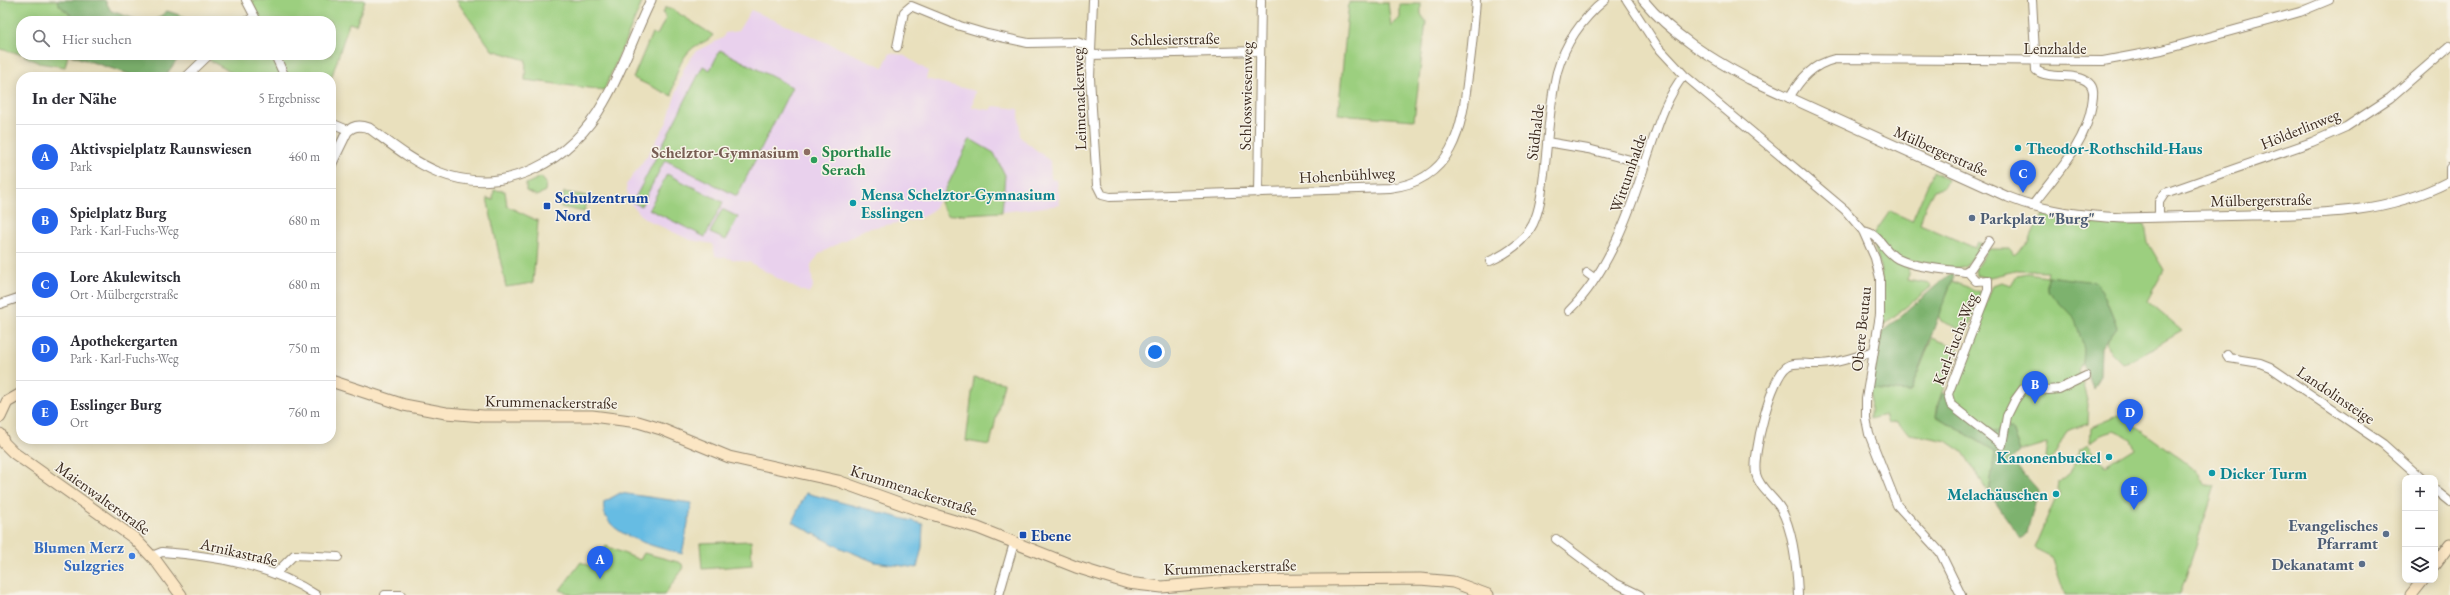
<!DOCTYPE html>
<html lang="de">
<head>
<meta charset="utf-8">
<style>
  body { margin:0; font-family:"EB Garamond",serif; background:#f2f2f3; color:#2b2b33 }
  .controls { position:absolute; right:12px; bottom:12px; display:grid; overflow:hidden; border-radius:8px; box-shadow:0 2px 10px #0003 }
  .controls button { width:36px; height:36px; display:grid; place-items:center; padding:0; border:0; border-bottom:1px solid #e1e1e2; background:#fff; color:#2b2b33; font:20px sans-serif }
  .you { position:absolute; left:1155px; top:352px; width:14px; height:14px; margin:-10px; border:3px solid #fff; border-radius:50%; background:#1a73e8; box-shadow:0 0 0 6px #1a73e833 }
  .badge { display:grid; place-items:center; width:26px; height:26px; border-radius:50%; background:#2563eb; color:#fff; font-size:13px; font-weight:700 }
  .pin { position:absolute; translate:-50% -33px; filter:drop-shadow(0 1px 2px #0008) }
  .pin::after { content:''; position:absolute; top:21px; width:14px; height:12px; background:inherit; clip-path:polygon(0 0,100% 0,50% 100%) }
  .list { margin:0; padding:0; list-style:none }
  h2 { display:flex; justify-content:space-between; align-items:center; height:52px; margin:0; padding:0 16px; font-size:17px }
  h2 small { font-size:13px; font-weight:400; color:#7c7c81 }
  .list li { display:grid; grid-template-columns:26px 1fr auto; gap:12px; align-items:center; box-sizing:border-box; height:64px; padding:0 16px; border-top:1px solid #e1e1e2 }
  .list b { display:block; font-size:15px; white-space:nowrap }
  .list p { margin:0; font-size:13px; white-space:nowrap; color:#7c7c81 }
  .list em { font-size:13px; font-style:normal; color:#7c7c81 }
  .icon { flex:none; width:22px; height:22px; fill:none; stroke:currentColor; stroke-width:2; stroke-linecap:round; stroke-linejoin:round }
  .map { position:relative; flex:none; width:2450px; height:595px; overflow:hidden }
  .search { position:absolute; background:#fff; box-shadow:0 2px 10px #0003; left:16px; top:16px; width:320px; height:44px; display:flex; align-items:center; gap:10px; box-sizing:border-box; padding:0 14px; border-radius:16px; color:#7c7c81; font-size:15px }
  .panel { position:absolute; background:#fff; box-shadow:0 2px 10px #0003; left:16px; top:72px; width:320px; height:372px; border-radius:16px }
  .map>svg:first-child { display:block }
</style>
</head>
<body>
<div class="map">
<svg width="2450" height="595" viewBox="0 0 2450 595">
  <rect width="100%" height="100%" fill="#f7f3e8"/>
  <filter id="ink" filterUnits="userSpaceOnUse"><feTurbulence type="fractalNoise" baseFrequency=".025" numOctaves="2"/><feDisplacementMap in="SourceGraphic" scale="8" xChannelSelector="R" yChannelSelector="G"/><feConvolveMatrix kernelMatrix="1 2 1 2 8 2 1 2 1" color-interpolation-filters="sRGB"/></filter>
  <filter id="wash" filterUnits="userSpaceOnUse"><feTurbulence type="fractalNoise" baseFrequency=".012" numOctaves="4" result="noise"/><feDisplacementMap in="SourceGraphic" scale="16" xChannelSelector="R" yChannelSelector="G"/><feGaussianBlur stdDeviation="0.9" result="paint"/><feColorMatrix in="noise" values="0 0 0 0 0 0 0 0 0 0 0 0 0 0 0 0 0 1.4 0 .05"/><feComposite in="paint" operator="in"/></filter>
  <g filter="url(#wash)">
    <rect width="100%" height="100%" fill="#e9e0bd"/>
    <path fill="#e9d1ed" d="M 751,10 L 883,67 L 890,53 L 903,55 L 928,71 L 926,79 L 975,91 L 972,107 L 990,110 L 993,106 L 1019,109 L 1020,137 L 1050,161 L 1051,179 L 1057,180 L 1060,205 L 1002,212 L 1005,175 L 994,153 L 970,139 L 960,162 L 934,209 L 919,219 L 865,229 L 819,254 L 811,266 L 813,288 L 809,293 L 793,287 L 749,262 L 715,256 L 713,244 L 690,240 L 645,219 L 629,202 L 626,185 L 651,150 L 667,122 L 683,70 L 696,51 L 723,38 L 725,33 L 738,31 Z"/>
    <path fill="#9ccf7f" stroke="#6c7c4e" d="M 0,0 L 57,0 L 60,6 L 78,21 L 21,21 L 21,54 L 0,49 Z
      M 249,0 L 365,0 L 356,25 L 349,23 L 331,79 L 331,77 L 288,77 L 278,55 L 331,55 L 331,21 L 260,21 Z
      M 456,0 L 643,0 L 604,90 L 525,80 L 526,60 L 492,50 Z
      M 1349,2 L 1388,3 L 1391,26 L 1400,18 L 1400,4 L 1421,4 L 1421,14 L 1426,22 L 1414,120 L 1338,114 Z
      M 665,8 L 670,8 L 713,35 C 709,41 700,43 694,47 C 679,58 674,79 672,96 L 633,78 L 652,33 L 657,35 L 666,18 L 663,13 Z
      M 720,50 L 792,87 L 737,196 L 665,160 L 641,206 L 633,202 L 703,66 L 710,70 Z
      M 23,55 L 68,55 L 65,67 L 39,63 Z
      M 214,55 L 272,55 L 282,77 L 240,77 L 209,60 Z
      M 970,139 L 994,153 L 1005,175 L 1002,212 L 948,215 L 941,205 L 940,201 Z
      M 1933,172 L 1948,179 L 1943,188 L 1934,190 L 1925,207 L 1920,224 L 1975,248 L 1978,242 L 1982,244 L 1966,266 L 1956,268 L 1910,260 L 1907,280 L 1930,284 L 1931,287 L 1882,326 C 1884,295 1884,270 1872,241 L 1876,231 L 1890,211 L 1912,221 Z
      M 667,174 L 723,202 L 705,237 L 649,209 Z
      M 541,177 L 546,183 L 545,191 L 537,196 L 526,191 L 526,184 Z
      M 494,190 L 505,191 L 507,206 L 538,221 L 533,283 L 506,287 L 487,198 L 493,200 Z
      M 564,192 L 587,196 L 584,212 L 561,207 Z
      M 722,209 L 738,217 L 726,240 L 710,233 Z
      M 2043,215 L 2102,223 L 2145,224 L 2148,243 L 2164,270 L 2147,301 L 2182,331 L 2134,359 L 2122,363 L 2108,349 L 2106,342 L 2117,327 L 2102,291 L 2095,283 L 2047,276 L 2047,290 C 2056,299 2069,309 2075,319 C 2083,333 2089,356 2079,370 L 2088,404 L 2087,424 L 2067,431 L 2050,464 L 2045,458 L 2047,443 L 2020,451 L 2011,428 L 1995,431 L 1957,405 L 1951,396 L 1993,285 L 2001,282 L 2011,285 L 2017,275 L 2028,273 L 2046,276 L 2047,271 L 2019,270 L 1986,278 L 1976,276 L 1975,269 L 1988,249 L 2010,249 L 2014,255 L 2029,242 L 2038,222 Z
      M 1952,281 L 1982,293 L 1967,332 L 1941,321 L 1938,315 Z
      M 1932,338 L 1959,348 L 1938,403 L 1936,416 L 1995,451 L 1989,493 L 1963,452 L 1947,441 L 1910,434 L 1895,422 L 1888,424 L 1885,415 L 1870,419 L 1871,389 L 1910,392 Z
      M 974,377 L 1004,383 L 990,445 L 966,441 Z
      M 2117,416 L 2123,417 L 2188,464 L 2199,474 L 2205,485 L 2215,486 L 2180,595 L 2065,595 L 2052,557 L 2034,548 L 2055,499 L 2061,493 L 2058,489 L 2059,482 L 2070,473 L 2079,450 L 2088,445 L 2106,466 L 2135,448 L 2131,439 L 2114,431 L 2101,435 L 2090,443 L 2091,427 Z
      M 751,541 L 752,565 L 702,569 L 700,543 Z
      M 606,546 L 640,560 L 644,553 L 678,562 L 682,564 L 683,569 L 664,595 L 573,595 L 560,590 L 581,562 L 592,567 Z"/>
    <path fill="#7db26e" stroke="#5c6e46" d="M 57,0 L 105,0 L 111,11 L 141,21 L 78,21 L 60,6 Z
      M 167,11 L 198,21 L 154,21 Z
      M 70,55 L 181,55 L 168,72 L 167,77 L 138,77 Z
      M 1951,273 L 1954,276 C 1938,314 1926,353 1910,392 L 1871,389 L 1881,333 Z
      M 2047,276 L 2095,282 L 2102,291 L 2117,327 L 2101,348 L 2100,375 L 2093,389 L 2083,364 L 2084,349 L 2075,319 L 2047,290 Z
      M 1942,393 L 1951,396 L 1957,405 L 1995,431 L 2011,428 L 2020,451 L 2011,460 L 2038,491 L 2027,533 L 2021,539 L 1989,493 L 1995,451 L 1936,416 Z"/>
    <path fill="#66bce3" stroke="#507380" d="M 620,493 L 692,503 L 682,554 C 658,547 598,535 604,502 Z
      M 806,493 L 923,524 L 922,547 L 917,568 L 875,562 L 841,548 L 792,522 Z"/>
  </g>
  <g filter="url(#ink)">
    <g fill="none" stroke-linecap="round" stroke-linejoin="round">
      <g stroke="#92856e" stroke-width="10">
        <path id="minor" d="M 246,0 L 257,21
          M 1093,0 L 1090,78 L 1097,185 L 1102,195 L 1110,197 L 1389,188 C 1453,181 1462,129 1468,76 C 1472,51 1474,25 1476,0
          M 1627,0 L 1657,46 L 1684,75 L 1845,210 L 1863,231 L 1875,258 L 1880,278 L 1880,315 L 1866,399 L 1866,419 L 1869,434 L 1897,505 L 1940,552 L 1961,595
          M 2032,0 L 2036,70 C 2050,81 2076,71 2089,83 C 2095,88 2093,97 2092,104 C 2086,144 2056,174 2032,206
          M 247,21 L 254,17
          M 897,47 L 904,12 L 911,6 L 960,26 L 987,34 L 1028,43 L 1077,42 L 1090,47
          M 275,55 L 285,77
          M 1090,55 L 1260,51
          M 186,77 L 209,55
          M 1789,98 C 1800,79 1813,64 1835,59 L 2103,61 L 2162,50 L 2300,12 L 2329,0
          M 331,123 L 348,130
          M 1547,142 L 1588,149 L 1646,164
          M 2450,168 L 2450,179
          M 1258,193 L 1261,0
          M 2159,217 L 2159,202 L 2165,193 L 2312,142 L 2346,127 L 2390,98 L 2450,46
          M 1863,231 C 1881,234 1883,251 1898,259 C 1917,268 1944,269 1965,272 L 1971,268 L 1989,241
          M 1490,261 C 1508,253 1524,242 1533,224 C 1540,209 1542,191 1544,174 C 1548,141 1549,105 1557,72 C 1565,43 1582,19 1605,0
          M 1968,272 L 1976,281 L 1988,280 L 1988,290 L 1948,394 L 1951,405 L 2002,445 L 2007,416 L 2015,400 L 2023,389 L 2031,386 L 2048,390 L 2059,389 L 2086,376
          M 1587,273 L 1594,278
          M 0,304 L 21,297
          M 1569,311 C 1608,273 1630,212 1646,161 C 1656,132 1664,100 1684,75
          M 2227,355 L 2229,358 L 2260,363 L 2270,367 L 2383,444 L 2421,478
          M 2435,490 L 2450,502
          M 1556,539 L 1613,582 L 1640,595
          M 152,556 L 162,552 C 215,556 271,565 316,595
          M 275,574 L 294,555 L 338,557
          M 385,595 L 401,595
          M 999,595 L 1014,543
          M 1798,595 C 1797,568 1794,533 1781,509 C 1774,497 1759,488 1756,474 C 1752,455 1771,376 1788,366 C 1794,362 1805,364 1812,364 C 1833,365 1854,357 1874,351"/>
      </g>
      <g stroke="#92856e" stroke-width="11">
        <path id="tertiary" d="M 1643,0 C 1671,34 1710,58 1749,79 L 2008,197 C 2044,212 2084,216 2123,218 C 2166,217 2209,216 2251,215 C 2321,214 2387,214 2450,181
          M 331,165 L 347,132 C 353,125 361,125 369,128 C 391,144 413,162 438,172 C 505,199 572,160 604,102 C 623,70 634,34 651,0"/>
      </g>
      <g stroke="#92856e" stroke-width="13">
        <path id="secondary" d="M 331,381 L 404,405 L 446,413 L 483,416 L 592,416 L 638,422 L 661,429 L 729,457 L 838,481 L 918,510 L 978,528 L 1076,567 L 1128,583 L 1162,587 L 1228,581 L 1420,579 L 1453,582 L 1488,595
          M 0,417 L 7,402 L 21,394
          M 0,434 L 4,443 L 14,453 L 134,538 L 156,561 L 181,595
          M 2435,564 L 2450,544
          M 2411,595 L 2423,580"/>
      </g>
      <use href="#minor" stroke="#fff" stroke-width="8"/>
      <use href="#tertiary" stroke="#fff" stroke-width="9"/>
      <use href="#secondary" stroke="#fbe6c4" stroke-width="11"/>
    </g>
  </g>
  <g fill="#0f9aa8" stroke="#f7f3e8" stroke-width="1.5">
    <circle cx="2018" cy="148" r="4"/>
    <circle cx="853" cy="203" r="4"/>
    <circle cx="2109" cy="457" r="4"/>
    <circle cx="2212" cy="473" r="4"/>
    <circle cx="2056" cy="494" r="4"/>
  </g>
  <circle fill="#8d6e63" stroke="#f7f3e8" stroke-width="1.5" cx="807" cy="152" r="4"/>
  <circle fill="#2e9e5b" stroke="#f7f3e8" stroke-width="1.5" cx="814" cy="160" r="4"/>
  <g fill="#1a4fb4" stroke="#f7f3e8" stroke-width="1.5">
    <rect x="543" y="202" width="8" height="8" rx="2"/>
    <rect x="1019" y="531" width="8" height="8" rx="2"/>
  </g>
  <g fill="#5c6f8a" stroke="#f7f3e8" stroke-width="1.5">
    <circle cx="1972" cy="218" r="4"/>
    <circle cx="2386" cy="534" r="4"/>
    <circle cx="2362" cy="564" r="4"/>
  </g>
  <circle fill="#3f7fe0" stroke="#f7f3e8" stroke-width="1.5" cx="132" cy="556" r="4"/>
  <g text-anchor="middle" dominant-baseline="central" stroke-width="3" stroke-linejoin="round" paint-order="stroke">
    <g font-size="16" fill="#3b2a1e" stroke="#f7f3e8">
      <text transform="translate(1175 39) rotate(-1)">Schlesierstraße</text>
      <text x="2055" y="48">Lenzhalde</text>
      <text transform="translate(1246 96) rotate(-89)">Schlosswiesenweg</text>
      <text transform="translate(1079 99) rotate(-92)">Leimenackerweg</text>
      <text transform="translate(2300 129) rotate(-22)">Hölderlinweg</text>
      <text transform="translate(1535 132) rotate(-83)">Südhalde</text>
      <text transform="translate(1941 151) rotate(24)">Mülbergerstraße</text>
      <text transform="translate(1628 173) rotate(-71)">Wittumhalde</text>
      <text transform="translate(1347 175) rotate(-3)">Hohenbühlweg</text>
      <text transform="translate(2261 200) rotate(-1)">Mülbergerstraße</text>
      <text transform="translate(1861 329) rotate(-84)">Obere Beutau</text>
      <text transform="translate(1955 339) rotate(-69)">Karl-Fuchs-Weg</text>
      <text transform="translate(2336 395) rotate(34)">Landolinsteige</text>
      <text transform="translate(551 402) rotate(1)">Krummenackerstraße</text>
      <text transform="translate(914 490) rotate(18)">Krummenackerstraße</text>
      <text transform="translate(103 498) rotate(36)">Maienwalterstraße</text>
      <text transform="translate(239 552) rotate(13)">Arnikastraße</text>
      <text transform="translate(1230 567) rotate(-2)">Krummenackerstraße</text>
    </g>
    <g font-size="16" font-weight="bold" fill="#0d838f" stroke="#f7f3e8" text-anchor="start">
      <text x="2026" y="148">Theodor-Rothschild-Haus</text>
      <text x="861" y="194">Mensa Schelztor-Gymnasium<tspan x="861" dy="18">Esslingen</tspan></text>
      <text x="2101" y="457" text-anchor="end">Kanonenbuckel</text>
      <text x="2220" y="473">Dicker Turm</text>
      <text x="2048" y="494" text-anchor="end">Melachäuschen</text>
    </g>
    <g font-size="16" font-weight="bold" fill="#27864d" stroke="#f7f3e8" text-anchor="start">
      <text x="822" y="151">Sporthalle<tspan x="822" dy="18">Serach</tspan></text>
    </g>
    <g font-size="16" font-weight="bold" fill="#785e54" stroke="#f7f3e8" text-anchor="end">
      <text x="799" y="152">Schelztor-Gymnasium</text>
    </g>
    <g font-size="16" font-weight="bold" fill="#164399" stroke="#f7f3e8" text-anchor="start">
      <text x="555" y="197">Schulzentrum<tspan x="555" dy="18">Nord</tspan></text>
      <text x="1031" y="535">Ebene</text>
    </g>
    <g font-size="16" font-weight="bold" fill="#4e5e75" stroke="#f7f3e8" text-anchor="end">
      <text x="1980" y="218" text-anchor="start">Parkplatz "Burg"</text>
      <text x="2378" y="525">Evangelisches<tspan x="2378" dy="18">Pfarramt</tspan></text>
      <text x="2354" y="564">Dekanatamt</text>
    </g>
    <g font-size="16" font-weight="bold" fill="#366cbe" stroke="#f7f3e8" text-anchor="end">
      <text x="124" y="547">Blumen Merz<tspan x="124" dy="18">Sulzgries</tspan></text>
    </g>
  </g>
</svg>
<div class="controls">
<button>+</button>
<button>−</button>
<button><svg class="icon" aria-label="layers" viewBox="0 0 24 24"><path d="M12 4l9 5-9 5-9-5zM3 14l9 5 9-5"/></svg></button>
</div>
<div class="you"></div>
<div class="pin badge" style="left:600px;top:579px">A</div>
<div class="pin badge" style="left:2035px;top:404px">B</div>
<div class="pin badge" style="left:2023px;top:193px">C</div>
<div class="pin badge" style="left:2130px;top:432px">D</div>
<div class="pin badge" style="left:2134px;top:510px">E</div>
<div class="search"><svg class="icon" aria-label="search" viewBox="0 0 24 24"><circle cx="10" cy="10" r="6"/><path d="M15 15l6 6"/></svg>Hier suchen</div>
<section class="panel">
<h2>In der Nähe<small>5 Ergebnisse</small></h2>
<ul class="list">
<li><span class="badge">A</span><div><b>Aktivspielplatz Raunswiesen</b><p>Park</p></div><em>460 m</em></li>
<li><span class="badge">B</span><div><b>Spielplatz Burg</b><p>Park · Karl-Fuchs-Weg</p></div><em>680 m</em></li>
<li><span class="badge">C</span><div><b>Lore Akulewitsch</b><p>Ort · Mülbergerstraße</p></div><em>680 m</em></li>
<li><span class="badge">D</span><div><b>Apothekergarten</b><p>Park · Karl-Fuchs-Weg</p></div><em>750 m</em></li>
<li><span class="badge">E</span><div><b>Esslinger Burg</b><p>Ort</p></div><em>760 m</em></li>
</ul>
</section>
</div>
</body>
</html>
